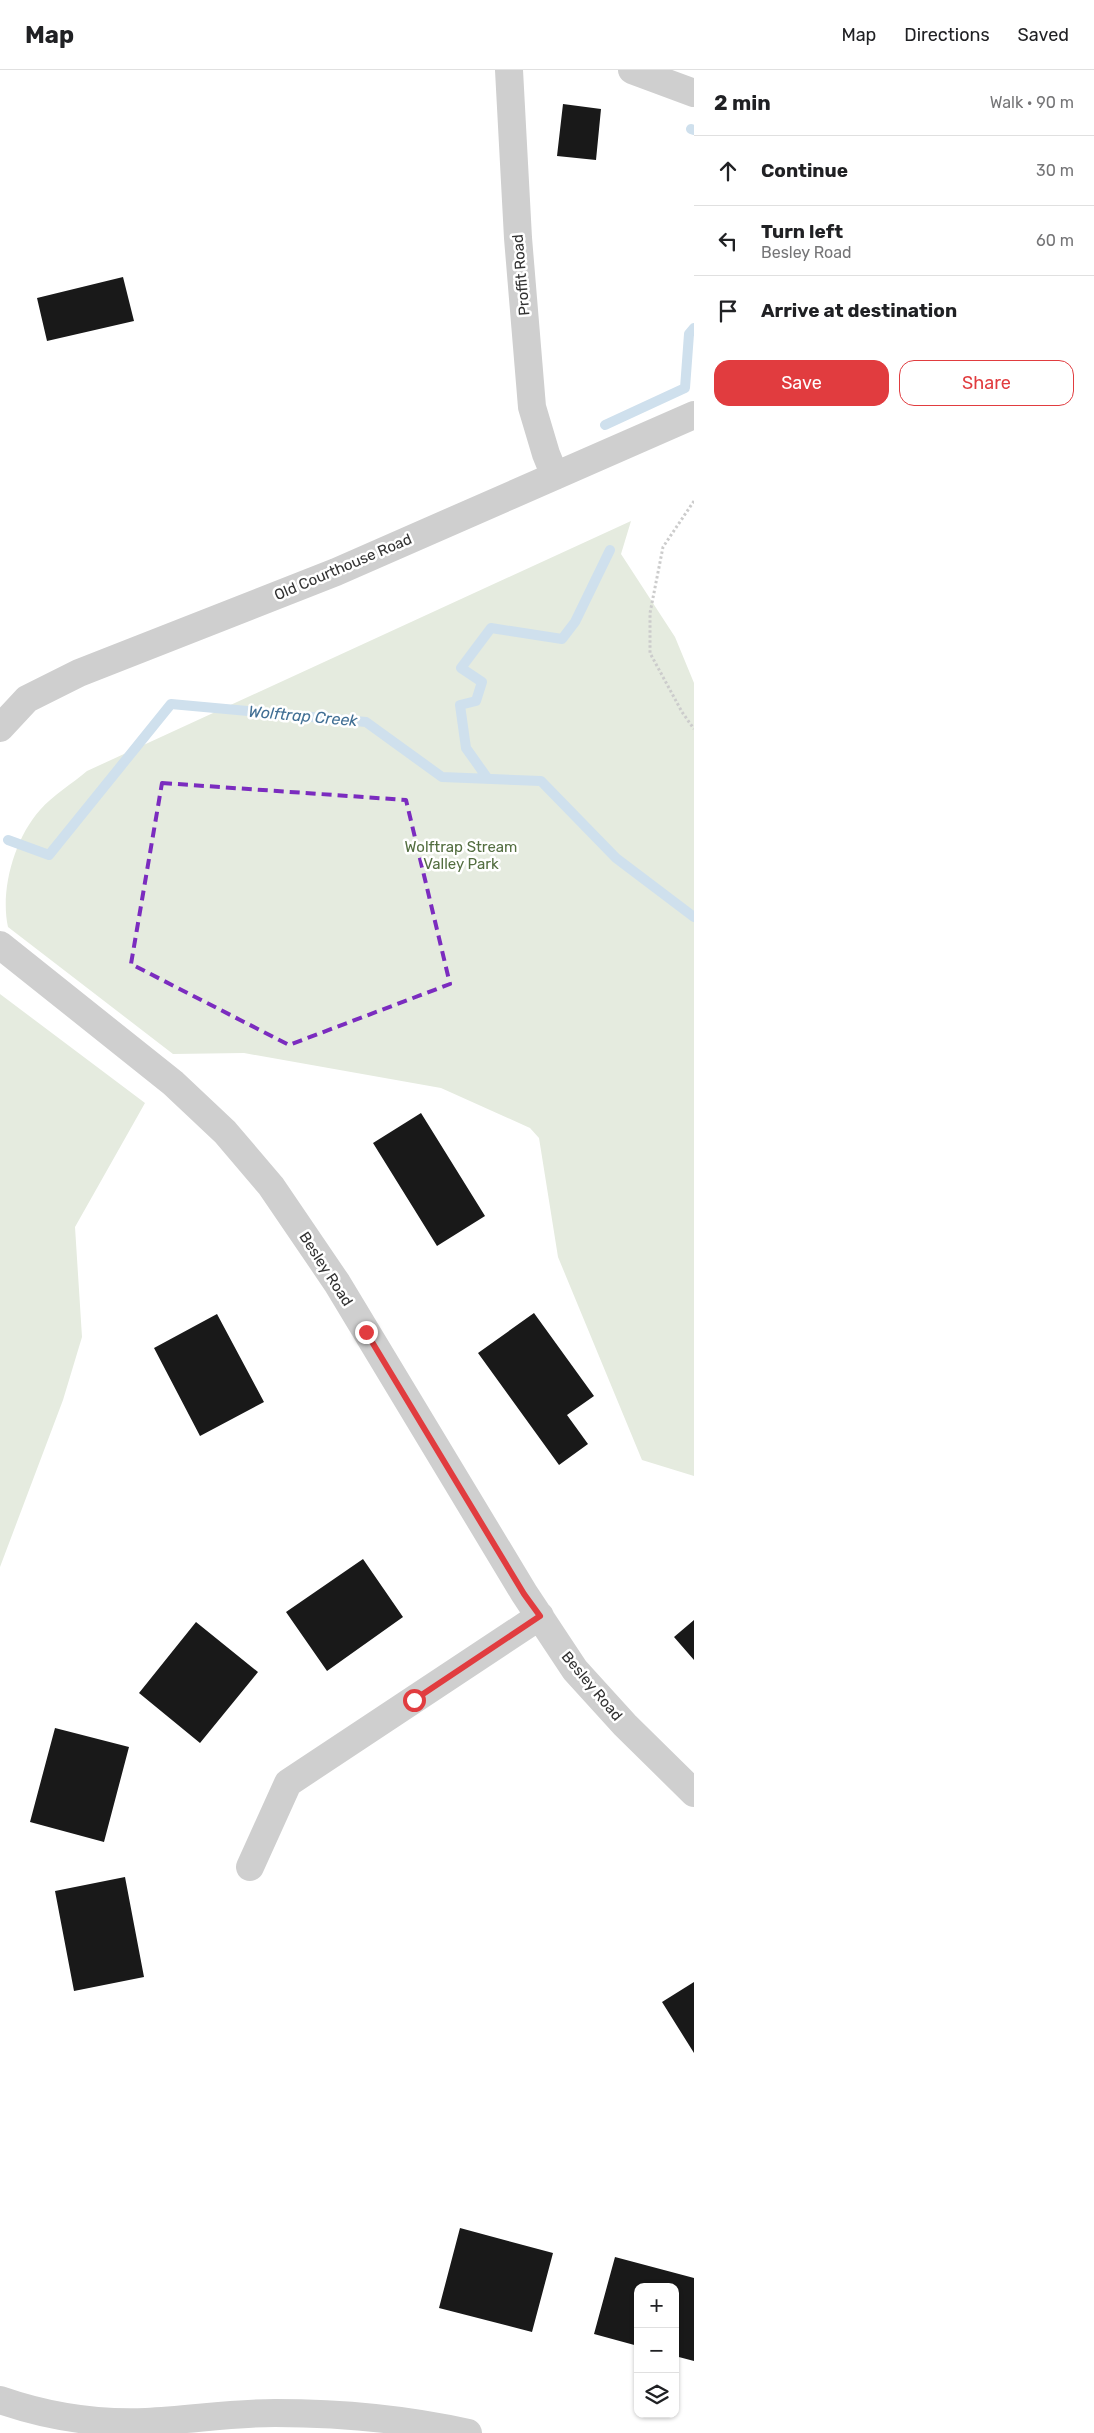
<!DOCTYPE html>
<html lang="en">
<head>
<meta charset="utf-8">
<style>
  body { margin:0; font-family:Rubik,sans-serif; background:#f6f6f6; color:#202124 }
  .controls { position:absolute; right:15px; bottom:15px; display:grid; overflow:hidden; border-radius:10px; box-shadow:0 1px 4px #0004 }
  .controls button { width:45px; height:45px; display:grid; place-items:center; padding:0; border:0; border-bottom:1px solid #e0e0e0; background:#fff; color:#202124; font:25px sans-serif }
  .stop { position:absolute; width:15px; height:15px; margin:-11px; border:4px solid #e13c3f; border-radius:50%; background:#fff }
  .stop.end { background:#e13c3f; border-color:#fff; box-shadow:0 1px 5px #0008 }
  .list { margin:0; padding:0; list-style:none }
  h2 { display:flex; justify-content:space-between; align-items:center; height:65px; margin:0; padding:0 20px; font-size:21px }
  h2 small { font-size:16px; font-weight:400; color:#757577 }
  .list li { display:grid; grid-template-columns:32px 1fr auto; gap:15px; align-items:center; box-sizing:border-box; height:70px; padding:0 20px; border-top:1px solid #e0e0e0 }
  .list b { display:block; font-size:19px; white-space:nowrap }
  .list p { margin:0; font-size:16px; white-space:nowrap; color:#757577 }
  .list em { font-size:16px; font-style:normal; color:#757577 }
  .actions { display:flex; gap:10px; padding:15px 20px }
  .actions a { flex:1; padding:11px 0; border:1px solid #e13c3f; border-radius:15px; text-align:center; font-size:18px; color:#e13c3f }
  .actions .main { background:#e13c3f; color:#fff }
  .icon { flex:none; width:28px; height:28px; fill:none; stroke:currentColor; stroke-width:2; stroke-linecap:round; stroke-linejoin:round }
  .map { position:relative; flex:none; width:694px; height:2363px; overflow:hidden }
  header { display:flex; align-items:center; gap:30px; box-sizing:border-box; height:70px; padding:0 25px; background:#fff; border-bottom:1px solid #e0e0e0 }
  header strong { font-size:24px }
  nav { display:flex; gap:28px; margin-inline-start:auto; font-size:18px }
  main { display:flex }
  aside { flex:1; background:#fff }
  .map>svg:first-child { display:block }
</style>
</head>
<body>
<header>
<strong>Map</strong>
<nav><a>Map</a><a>Directions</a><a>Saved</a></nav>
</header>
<main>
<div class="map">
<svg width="694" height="2363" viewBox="0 0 694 2363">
  <rect width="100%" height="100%" fill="#fff"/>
  <path fill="#e5ebdf" d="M 631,451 L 621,484 L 675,567 L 694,613 L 694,1406 L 642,1390 L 558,1187 L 539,1068 L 530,1058 L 441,1018 L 244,983 L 173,984 L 8,857 C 0,821 14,769 40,740 C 53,725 72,714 87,701 Z
    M 0,924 L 145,1033 L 75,1157 L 82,1267 L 63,1330 L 0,1497 Z"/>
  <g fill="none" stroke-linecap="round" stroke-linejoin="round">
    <path stroke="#cfe0ed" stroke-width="10" d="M 691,59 L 694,60
      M 605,355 L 685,318 L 689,264 L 694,258
      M 488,709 L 466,678 L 460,635 L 476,631 L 482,612 L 461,598 L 491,558 L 562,569 L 575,552 L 610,480
      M 8,770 L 49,785 L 171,634 L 366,652 L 442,707 L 541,711 L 616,788 L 694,847"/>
  </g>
  <path fill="#191919" d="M 563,34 L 601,39 L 596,90 L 557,86 Z
    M 123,207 L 134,251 L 47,271 L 37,228 Z
    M 421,1043 L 485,1146 L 437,1176 L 373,1073 Z
    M 534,1243 L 594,1326 L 567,1345 L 588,1374 L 559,1395 L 478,1283 Z
    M 217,1244 L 264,1332 L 200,1366 L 154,1278 Z
    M 363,1489 L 403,1547 L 327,1601 L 286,1542 Z
    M 694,1550 L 694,1590 L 674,1567 Z
    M 196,1552 L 258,1602 L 200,1673 L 139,1623 Z
    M 55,1658 L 129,1677 L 104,1772 L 30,1752 Z
    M 125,1807 L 144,1907 L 74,1921 L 55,1821 Z
    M 694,1912 L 694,1983 L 662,1932 Z
    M 460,2158 L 553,2183 L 532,2262 L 439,2238 Z
    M 615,2187 L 694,2208 L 694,2291 L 675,2286 L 675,2217 L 638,2217 L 638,2276 L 594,2264 Z"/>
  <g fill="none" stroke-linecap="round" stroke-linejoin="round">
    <path stroke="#ccc" stroke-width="3" stroke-dasharray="2.5 2.5" stroke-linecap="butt" d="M 694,431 L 663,477 L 650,543 L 650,583 L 682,642 L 694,659"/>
    <path stroke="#cfcfcf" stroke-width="28" d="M 509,0 L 518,168 L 532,337 L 546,384 L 555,406
      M 632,0 L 694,23
      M 0,658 L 27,629 L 79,603 L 336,502 L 694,345
      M 0,875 L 173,1013 L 225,1062 L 271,1116 L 337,1213 L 524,1523 L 575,1600 L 625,1655 L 694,1723
      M 250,1797 L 288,1713 L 540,1546
      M 0,2330 C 46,2346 97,2354 146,2352 C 189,2350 232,2343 275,2343 C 339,2343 406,2349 468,2363"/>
  </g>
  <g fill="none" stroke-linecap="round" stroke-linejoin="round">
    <path stroke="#e13c3f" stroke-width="6" d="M 366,1262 L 524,1524 L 540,1546 L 414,1630"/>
  </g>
  <path fill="none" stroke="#7b2cbf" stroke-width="4" stroke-dasharray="10 6" stroke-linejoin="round" d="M 162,713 L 406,730 L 450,914 L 289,975 L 131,894 Z"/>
  <g text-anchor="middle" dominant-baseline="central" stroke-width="5" stroke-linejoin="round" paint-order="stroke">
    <g font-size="15" fill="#323232" stroke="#fff">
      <text transform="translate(521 205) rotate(-95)">Proffit Road</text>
      <text transform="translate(343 497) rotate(-23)">Old Courthouse Road</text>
      <text transform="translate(326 1199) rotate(57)">Besley Road</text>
      <text transform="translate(592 1616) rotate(50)">Besley Road</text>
    </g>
    <g font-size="15" fill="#536e40" stroke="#fff">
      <text x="461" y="777">Wolftrap Stream<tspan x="461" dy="17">Valley Park</tspan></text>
    </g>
    <g font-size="16" font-style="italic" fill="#416f94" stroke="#fff">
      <text transform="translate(303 646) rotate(5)">Wolftrap Creek</text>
    </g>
  </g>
</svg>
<div class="controls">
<button>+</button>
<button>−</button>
<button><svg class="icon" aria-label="layers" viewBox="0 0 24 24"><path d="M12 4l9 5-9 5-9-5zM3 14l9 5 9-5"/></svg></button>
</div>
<div class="stop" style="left:414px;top:1630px"></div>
<div class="stop end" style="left:366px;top:1262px"></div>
</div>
<aside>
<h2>2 min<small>Walk · 90 m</small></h2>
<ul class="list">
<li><svg class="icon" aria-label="ahead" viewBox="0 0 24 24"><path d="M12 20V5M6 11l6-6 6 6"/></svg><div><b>Continue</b></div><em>30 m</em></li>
<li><svg class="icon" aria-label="left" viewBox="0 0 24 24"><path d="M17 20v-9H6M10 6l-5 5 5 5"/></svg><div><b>Turn left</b><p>Besley Road</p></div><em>60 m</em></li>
<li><svg class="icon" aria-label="arrive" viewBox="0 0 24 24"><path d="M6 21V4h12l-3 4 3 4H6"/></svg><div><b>Arrive at destination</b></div></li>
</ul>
<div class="actions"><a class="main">Save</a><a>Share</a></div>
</aside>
</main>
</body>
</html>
